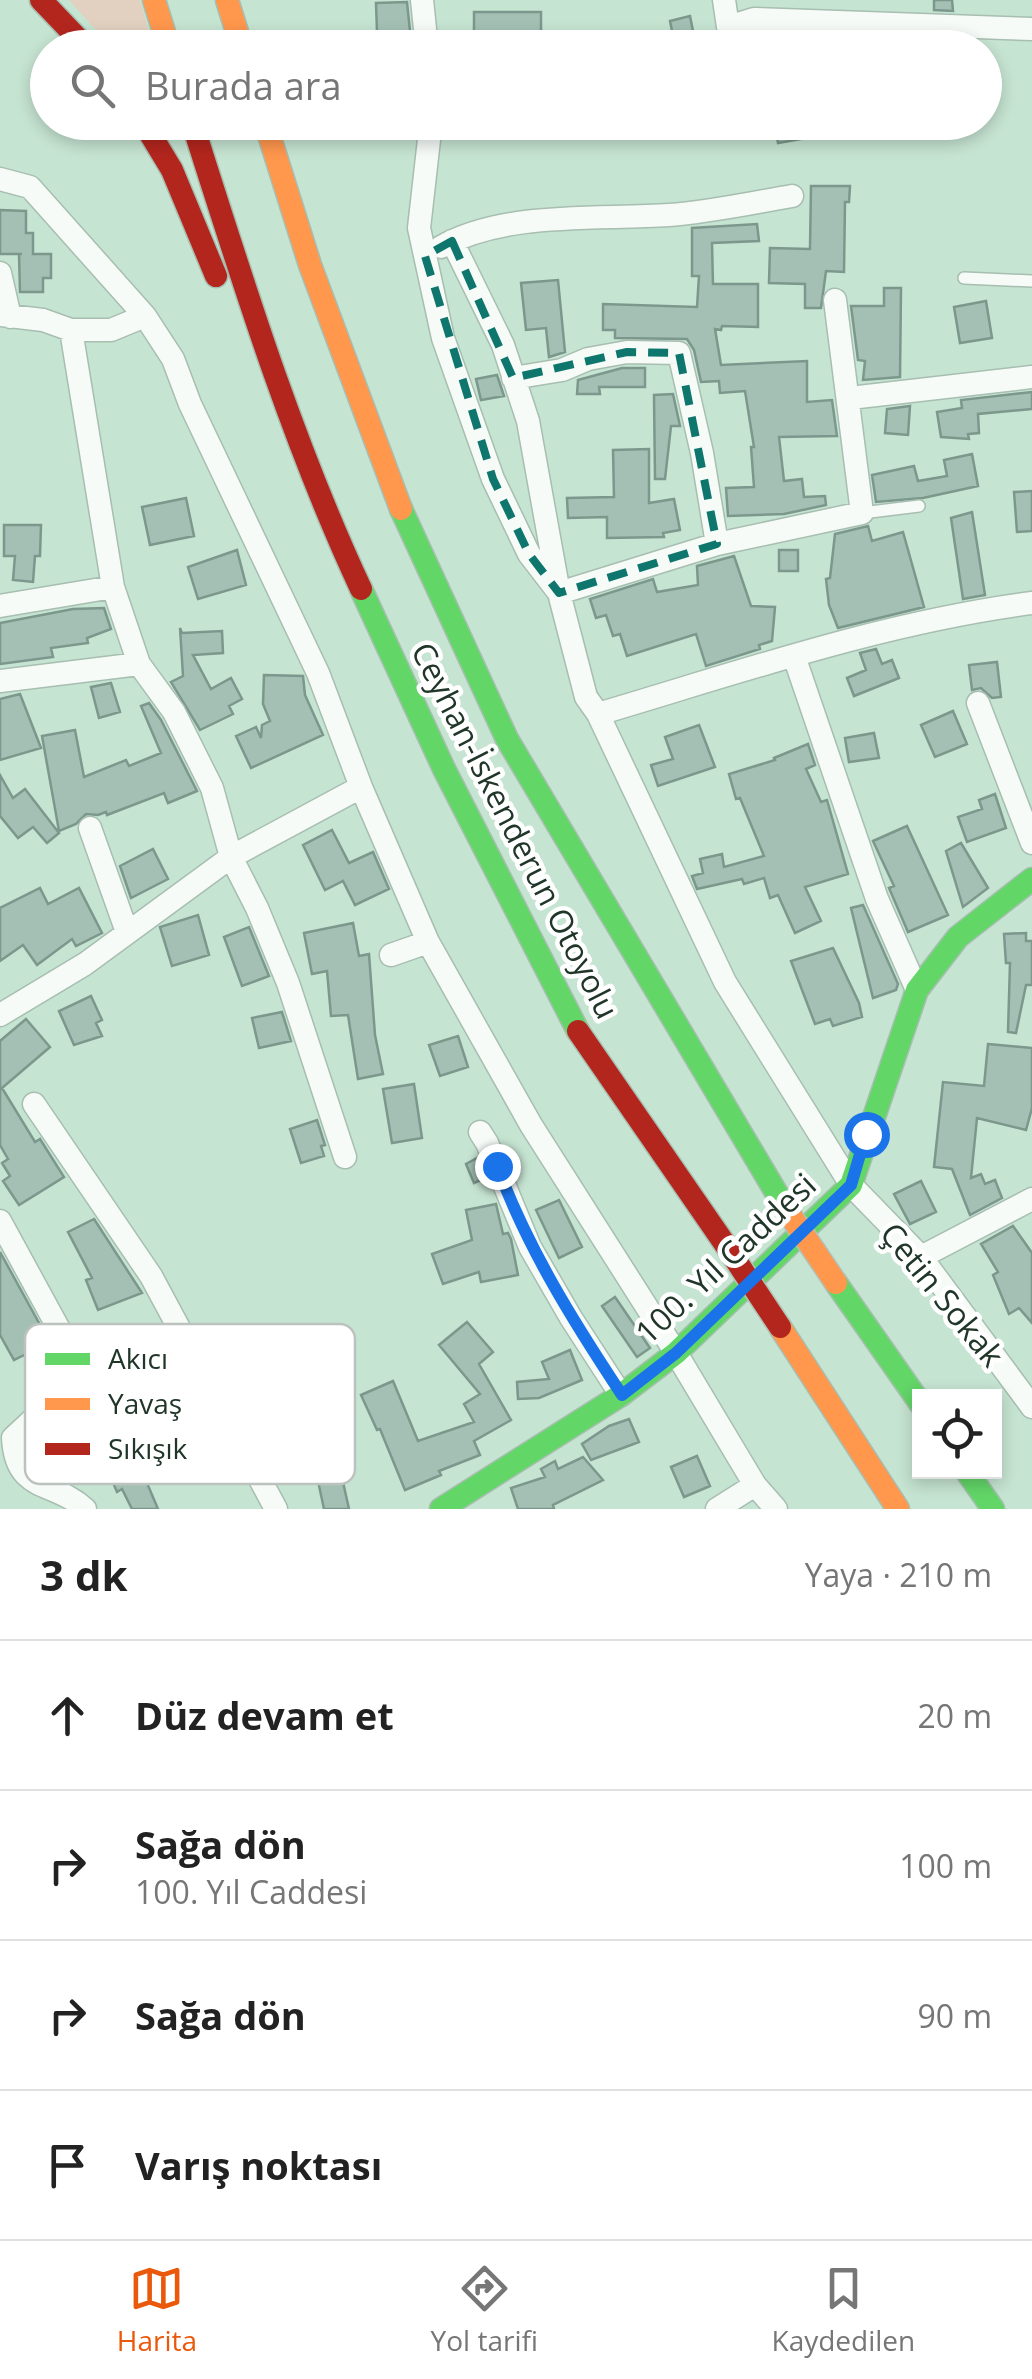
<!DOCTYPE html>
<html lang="tr">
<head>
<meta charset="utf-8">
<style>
  body { margin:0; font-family:"Open Sans",sans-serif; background:#f2f2f2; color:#222 }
  .controls { position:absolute; right:30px; bottom:30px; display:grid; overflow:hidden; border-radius:0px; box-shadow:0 5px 15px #0003 }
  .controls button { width:90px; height:90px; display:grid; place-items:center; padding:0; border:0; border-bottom:2px solid #e0e0e0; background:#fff; color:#222; font:50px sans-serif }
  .stop { position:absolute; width:30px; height:30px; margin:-22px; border:8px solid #1a73e8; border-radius:50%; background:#fff }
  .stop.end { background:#1a73e8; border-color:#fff; box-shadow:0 2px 10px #0008 }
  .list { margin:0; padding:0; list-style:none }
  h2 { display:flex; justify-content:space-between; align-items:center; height:130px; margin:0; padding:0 40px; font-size:42px }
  h2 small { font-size:32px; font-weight:400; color:#767676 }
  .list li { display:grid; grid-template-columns:65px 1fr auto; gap:30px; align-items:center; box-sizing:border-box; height:150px; padding:0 40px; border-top:2px solid #e0e0e0 }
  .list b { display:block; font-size:38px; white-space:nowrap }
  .list p { margin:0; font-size:32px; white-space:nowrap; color:#767676 }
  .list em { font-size:32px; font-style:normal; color:#767676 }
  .icon { flex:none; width:55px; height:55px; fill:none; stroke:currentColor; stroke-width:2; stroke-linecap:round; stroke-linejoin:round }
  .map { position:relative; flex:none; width:1032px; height:1509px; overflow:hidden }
  .search { position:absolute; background:#fff; box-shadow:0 5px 15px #0003; left:30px; right:30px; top:30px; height:110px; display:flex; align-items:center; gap:25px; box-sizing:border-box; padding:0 35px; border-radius:55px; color:#767676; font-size:38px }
  .sheet { height:730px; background:#fff }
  nav { display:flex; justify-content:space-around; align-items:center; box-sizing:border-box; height:140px; border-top:2px solid #e0e0e0; background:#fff; font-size:28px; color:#767676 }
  nav a { display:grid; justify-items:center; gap:5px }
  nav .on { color:#ea580c }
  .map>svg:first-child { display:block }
</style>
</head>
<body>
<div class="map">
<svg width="1032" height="1509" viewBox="0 0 1032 1509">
  <rect width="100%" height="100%" fill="#c6e4d2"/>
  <path fill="#e2d1c0" d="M 69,0 L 140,0 L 153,47 L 111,47 Z"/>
  <path fill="#a4c0b4" stroke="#7c978c" stroke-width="2.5" d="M 934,0 L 952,0 L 953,11 L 934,10 Z
    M 407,2 L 410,31 L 377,32 L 376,3 Z
    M 474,12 L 541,12 L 541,41 L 474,41 Z
    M 690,16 L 695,41 L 675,46 L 670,21 Z
    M 780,35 L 899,39 L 899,48 L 759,48 L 758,39 Z
    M 798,122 L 801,139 L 778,143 L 775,125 Z
    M 811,186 L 850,186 L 849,202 L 845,202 L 844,272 L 826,271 L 821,308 L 805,308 L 805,284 L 769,283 L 770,248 L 810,249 Z
    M 0,210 L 26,211 L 26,233 L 33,233 L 33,254 L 51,254 L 51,278 L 43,278 L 43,292 L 20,292 L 19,254 L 22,254 L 0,254 Z
    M 757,224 L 759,241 L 712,243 L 713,284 L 758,284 L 758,327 L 722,326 L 721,330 L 715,329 L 721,365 L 807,361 L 807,402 L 832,400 L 837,436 L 779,437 L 784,481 L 802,479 L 804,497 L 825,496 L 826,505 L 784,514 L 728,516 L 726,488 L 754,487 L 751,447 L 754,447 L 745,391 L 720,393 L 719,381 L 701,382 L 694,350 L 687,339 L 615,338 L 615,330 L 603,330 L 603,304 L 697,307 L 699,276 L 692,276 L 692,228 Z
    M 558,280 L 565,352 L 549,357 L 546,328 L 526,330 L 521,283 Z
    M 884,288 L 901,288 L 900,377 L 863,380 L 865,361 L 858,360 L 851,306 L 884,306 Z
    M 986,301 L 992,338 L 960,343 L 954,307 Z
    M 622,368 L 645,368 L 645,387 L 599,387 L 600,394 L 577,394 L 578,380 Z
    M 497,375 L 504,396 L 481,400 L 476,379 Z
    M 1032,392 L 1032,409 L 978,414 L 979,433 L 968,434 L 969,439 L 941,437 L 937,412 L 962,408 L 961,400 Z
    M 673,394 L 680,426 L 671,426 L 665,479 L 655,479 L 654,395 Z
    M 910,406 L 908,435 L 885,433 L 887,409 Z
    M 649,449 L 649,503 L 674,499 L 680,530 L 663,533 L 664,537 L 607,538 L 607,517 L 568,518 L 567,498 L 614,497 L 613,450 Z
    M 972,454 L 978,486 L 923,498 L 876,502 L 872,475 L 914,466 L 918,481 L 947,476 L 944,460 Z
    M 1032,491 L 1032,531 L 1017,532 L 1014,492 Z
    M 186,498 L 194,536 L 150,545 L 142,507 Z
    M 972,512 L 985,595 L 963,599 L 951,518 Z
    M 4,525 L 41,525 L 40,556 L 35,556 L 33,582 L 13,580 L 15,556 L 4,556 Z
    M 868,526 L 872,541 L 903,532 L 924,607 L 838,628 L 829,605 L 826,579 L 830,578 L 835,534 Z
    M 237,550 L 246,585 L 198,599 L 188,567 Z
    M 779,550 L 798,550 L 798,571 L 779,571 Z
    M 734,556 L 751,606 L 775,607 L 772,641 L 759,645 L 760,649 L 706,666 L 696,634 L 627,656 L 620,634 L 613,636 L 606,615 L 596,618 L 590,599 L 653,579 L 657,592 L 698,585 L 697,566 Z
    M 104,608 L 111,629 L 87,638 L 88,643 L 51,648 L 53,657 L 0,664 L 0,623 L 73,609 Z
    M 180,628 L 182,633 L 222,631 L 223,653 L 193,655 L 211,689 L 231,678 L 242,699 L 229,706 L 233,714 L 200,730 L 171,682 L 183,676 Z
    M 876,649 L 882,664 L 892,660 L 899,678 L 854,696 L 847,678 L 866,670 L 860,653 Z
    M 997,662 L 1001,697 L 992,698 L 981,688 L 972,690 L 969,665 Z
    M 264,675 L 303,676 L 305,695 L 323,735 L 251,768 L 236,736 L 256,727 L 261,738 L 262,725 L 270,721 L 263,704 Z
    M 111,683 L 120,712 L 99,718 L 91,687 Z
    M 20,694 L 41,748 L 0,760 L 0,699 Z
    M 149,703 L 161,720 L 197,791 L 168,803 L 164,793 L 107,815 L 106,812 L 98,815 L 86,814 L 76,824 L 59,831 L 42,736 L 75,730 L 84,777 L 126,760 L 129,766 L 161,753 L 141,706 Z
    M 953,711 L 967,744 L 935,757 L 921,725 Z
    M 699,725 L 715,767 L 658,786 L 651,765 L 673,759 L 665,737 Z
    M 874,733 L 879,758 L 849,762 L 845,738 Z
    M 808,744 L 815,765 L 806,769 L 821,802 L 827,800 L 848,874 L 805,887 L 821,921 L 795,933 L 778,895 L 770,898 L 764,878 L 744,884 L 742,879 L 697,889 L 692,876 L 703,873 L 700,859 L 722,854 L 724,867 L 764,856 L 740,798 L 736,799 L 729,774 L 775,760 L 774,758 Z
    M 0,775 L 13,798 L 25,789 L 59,833 L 47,843 L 33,827 L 18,838 L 0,816 Z
    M 995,794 L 1006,828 L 967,842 L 958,817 L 982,809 L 979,800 Z
    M 907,826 L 948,915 L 908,932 L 889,888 L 894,886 L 873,841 Z
    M 332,830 L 349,863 L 373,852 L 389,889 L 355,905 L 343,881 L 325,890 L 303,845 Z
    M 961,843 L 988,888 L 963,907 L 946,851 Z
    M 153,849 L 168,879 L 131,898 L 120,866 Z
    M 40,888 L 48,904 L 79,888 L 102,933 L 76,946 L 72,939 L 37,965 L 23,945 L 0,961 L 0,908 Z
    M 863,905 L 898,984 L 896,990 L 873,998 L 851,908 Z
    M 198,915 L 209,955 L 172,966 L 160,927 Z
    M 353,923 L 359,956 L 369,954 L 375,1035 L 383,1074 L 358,1079 L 348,1015 L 331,1016 L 327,971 L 312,974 L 304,933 Z
    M 249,927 L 269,976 L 242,986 L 224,937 Z
    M 1026,933 L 1026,941 L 1032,941 L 1032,985 L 1026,985 L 1016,1033 L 1008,1032 L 1010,963 L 1006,963 L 1004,934 Z
    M 833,948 L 859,1003 L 862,1017 L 833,1026 L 830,1019 L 815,1024 L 791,961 Z
    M 91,996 L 102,1020 L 96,1023 L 102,1036 L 74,1045 L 59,1011 Z
    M 282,1012 L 291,1041 L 259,1048 L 252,1018 Z
    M 26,1019 L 50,1047 L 2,1088 L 35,1142 L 40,1139 L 64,1177 L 19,1205 L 3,1181 L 10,1176 L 2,1163 L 8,1159 L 0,1145 L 0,1041 Z
    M 458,1036 L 468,1067 L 440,1076 L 429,1045 Z
    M 988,1044 L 1032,1048 L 1032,1108 L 1026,1130 L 977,1118 L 971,1178 L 981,1174 L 985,1184 L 995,1180 L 1002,1198 L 970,1215 L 952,1169 L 934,1167 L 943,1082 L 984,1086 Z
    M 414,1084 L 422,1138 L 392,1143 L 383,1089 Z
    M 317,1120 L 325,1145 L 321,1146 L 324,1156 L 301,1163 L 290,1129 Z
    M 477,1158 L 485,1178 L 474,1183 L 466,1164 Z
    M 921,1181 L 936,1212 L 910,1224 L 894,1194 Z
    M 559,1200 L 582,1247 L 559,1258 L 536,1210 Z
    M 496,1204 L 503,1234 L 508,1233 L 511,1239 L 518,1275 L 481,1282 L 479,1272 L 443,1284 L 432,1254 L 472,1240 L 466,1210 Z
    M 94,1219 L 142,1293 L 98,1310 L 86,1280 L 92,1278 L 68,1232 Z
    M 1013,1226 L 1032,1253 L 1032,1323 L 1019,1308 L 1009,1314 L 993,1275 L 998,1272 L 981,1244 Z
    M 0,1252 L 50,1343 L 26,1358 L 24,1355 L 14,1360 L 0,1335 Z
    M 615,1297 L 650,1348 L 637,1357 L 602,1306 Z
    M 467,1322 L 493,1352 L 479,1364 L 511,1420 L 474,1441 L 480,1455 L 439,1471 L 441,1475 L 405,1490 L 380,1429 L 377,1430 L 361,1395 L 393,1381 L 418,1441 L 474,1422 L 464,1404 L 480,1394 L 439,1345 Z
    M 570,1350 L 582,1380 L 539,1398 L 518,1399 L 517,1382 L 549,1379 L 542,1362 Z
    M 305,1407 L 339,1464 L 349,1509 L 324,1509 L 312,1453 L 298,1461 L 286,1442 L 307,1430 L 302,1408 Z
    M 629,1419 L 639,1442 L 591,1460 L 582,1444 L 609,1426 Z
    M 125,1431 L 158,1509 L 132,1509 L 122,1489 L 117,1492 L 96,1443 Z
    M 697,1456 L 710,1486 L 684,1497 L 671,1467 Z
    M 583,1457 L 603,1480 L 553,1505 L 554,1509 L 518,1509 L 511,1488 L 545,1477 L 541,1469 L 555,1461 L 558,1469 Z"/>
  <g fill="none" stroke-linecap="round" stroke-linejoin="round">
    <g stroke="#a7beb0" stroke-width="14">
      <path id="lane" d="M 964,278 L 1032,281
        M 862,513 L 919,506"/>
    </g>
    <g stroke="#a7beb0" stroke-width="25">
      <path id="street" d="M 422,0 L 427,48
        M 724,0 L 728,27 L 754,19 L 1032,29
        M 431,122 L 419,228 L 443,338 L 493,479 L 529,554 L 559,593 L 717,544 L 862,513 L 835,300
        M 0,179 L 30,187 L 145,316 L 173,359 L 190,404 L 318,673 L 361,787 L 428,942 L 531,1125 L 676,1353 L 755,1485 L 776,1509
        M 452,241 L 503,345 L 528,421 L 559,593 L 586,697 L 598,714 L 725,982 L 851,1185 L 921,1257 L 1032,1407
        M 441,247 C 505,211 597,220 669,215 C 710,212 751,203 792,196
        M 0,273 L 10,317
        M 0,315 L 43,320 L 71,330 L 111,330 L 145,316
        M 71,330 L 113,587 L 139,664 L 174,712 L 212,788 L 231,857 L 257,908 L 288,983 L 345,1157
        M 513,378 L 562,370 L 588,359 L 627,352 L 679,353 L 702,453 L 717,544
        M 850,398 L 1032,377
        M 0,606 L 113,587
        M 794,656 L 877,899 L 917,990
        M 0,681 L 139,664
        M 978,703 L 1032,843
        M 598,714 C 740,672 885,622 1032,603
        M 90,828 L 127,932
        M 391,955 L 428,942
        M 0,1015 L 85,964 L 231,857 L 361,787
        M 34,1104 L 151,1276 L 276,1509
        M 480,1132 L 487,1143 L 530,1247 L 571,1318 L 621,1395
        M 0,1221 L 66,1342 L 42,1411 L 13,1438 C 16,1494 54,1480 85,1509
        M 921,1257 L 1032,1199
        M 717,1509 L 755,1485"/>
    </g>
    <g stroke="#a7beb0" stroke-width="25">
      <path id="fast" d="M 401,509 L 507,739 L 786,1209
        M 361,589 L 444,769 L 578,1031
        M 836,1283 L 920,1403
        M 967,1472 L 993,1509
        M 441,1509 L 621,1395 L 676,1353 L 851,1185 L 917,990 L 958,937 L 1032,879"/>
    </g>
    <g stroke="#a7beb0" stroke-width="25">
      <path id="slow" d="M 154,0 L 169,48
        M 227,0 L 242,48
        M 265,122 L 310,265 L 401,509
        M 780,1327 L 898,1509"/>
    </g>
    <g stroke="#a7beb0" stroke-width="25">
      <path id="jam" d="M 41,0 L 87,48
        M 143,122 L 172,170 L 216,276
        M 192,122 C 242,279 291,439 361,589
        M 578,1031 L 729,1250"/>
    </g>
    <use href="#lane" stroke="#f6fbf8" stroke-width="11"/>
    <use href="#street" stroke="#f6fbf8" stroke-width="22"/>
    <use href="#fast" stroke="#63d668" stroke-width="22"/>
    <use href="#slow" stroke="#ff974d" stroke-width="22"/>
    <use href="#jam" stroke="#b3261e" stroke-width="22"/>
    <g stroke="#b2c2b9" stroke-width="25" stroke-linecap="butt">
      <path id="slow-bridge" d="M 786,1209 L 836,1283"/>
    </g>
    <g stroke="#b2c2b9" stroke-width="25" stroke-linecap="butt">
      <path id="jam-bridge" d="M 729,1250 L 780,1327"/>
    </g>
    <use href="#slow-bridge" stroke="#ff974d" stroke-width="22"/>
    <use href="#jam-bridge" stroke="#b3261e" stroke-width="22"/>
  </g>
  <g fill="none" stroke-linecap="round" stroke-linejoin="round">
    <path stroke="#1a73e8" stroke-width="12" d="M 497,1166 C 528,1249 573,1321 622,1395 L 676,1353 L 851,1185 L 866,1134"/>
  </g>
  <path fill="none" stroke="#0f766e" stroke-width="8" stroke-dasharray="20 12" stroke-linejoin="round" d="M 452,241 L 513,378 L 627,352 L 679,353 L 717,544 L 559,593 L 529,554 L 493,479 L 425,256 Z"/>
  <g text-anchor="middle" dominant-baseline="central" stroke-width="9" stroke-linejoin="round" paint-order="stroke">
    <g font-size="32" fill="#203629" stroke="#fff">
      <text transform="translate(516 830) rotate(63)">Ceyhan-İskenderun Otoyolu</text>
      <text transform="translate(725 1258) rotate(-43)">100. Yıl Caddesi</text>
      <text transform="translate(943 1294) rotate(51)">Çetin Sokak</text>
    </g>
  </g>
  <rect x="25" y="1324" width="330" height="160" rx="15" fill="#fff" stroke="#bcc3bf" stroke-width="2.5"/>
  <rect x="45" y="1353" width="45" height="12" fill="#63d668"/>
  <rect x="45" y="1398" width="45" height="12" fill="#ff974d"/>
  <rect x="45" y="1443" width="45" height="12" fill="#b3261e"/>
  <g font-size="28" fill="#203629">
    <text x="108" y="1369">Akıcı</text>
    <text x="108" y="1414">Yavaş</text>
    <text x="108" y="1459">Sıkışık</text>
  </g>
</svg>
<div class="controls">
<button><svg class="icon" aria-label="locate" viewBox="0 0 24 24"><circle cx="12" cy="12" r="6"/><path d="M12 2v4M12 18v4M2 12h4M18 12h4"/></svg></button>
</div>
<div class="stop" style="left:866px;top:1134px"></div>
<div class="stop end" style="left:497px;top:1166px"></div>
<div class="search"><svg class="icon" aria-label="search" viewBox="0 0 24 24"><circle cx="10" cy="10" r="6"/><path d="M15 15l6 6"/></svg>Burada ara</div>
</div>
<section class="sheet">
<h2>3 dk<small>Yaya · 210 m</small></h2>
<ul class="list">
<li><svg class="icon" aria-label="ahead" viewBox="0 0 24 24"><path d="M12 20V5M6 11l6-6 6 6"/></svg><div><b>Düz devam et</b></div><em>20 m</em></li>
<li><svg class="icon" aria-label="right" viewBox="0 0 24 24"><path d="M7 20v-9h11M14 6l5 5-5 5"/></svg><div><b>Sağa dön</b><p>100. Yıl Caddesi</p></div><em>100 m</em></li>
<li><svg class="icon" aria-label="right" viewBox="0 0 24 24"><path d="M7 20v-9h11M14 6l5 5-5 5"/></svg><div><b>Sağa dön</b></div><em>90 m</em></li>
<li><svg class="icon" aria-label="arrive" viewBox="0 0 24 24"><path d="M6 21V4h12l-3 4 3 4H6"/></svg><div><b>Varış noktası</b></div></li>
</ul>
</section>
<nav>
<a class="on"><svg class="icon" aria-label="map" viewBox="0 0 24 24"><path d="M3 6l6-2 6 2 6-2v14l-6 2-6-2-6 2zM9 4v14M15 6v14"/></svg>Harita</a>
<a><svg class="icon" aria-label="directions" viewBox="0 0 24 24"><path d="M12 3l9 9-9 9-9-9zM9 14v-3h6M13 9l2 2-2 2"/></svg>Yol tarifi</a>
<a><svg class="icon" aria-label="saved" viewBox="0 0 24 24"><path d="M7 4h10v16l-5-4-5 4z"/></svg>Kaydedilen</a>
</nav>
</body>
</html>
